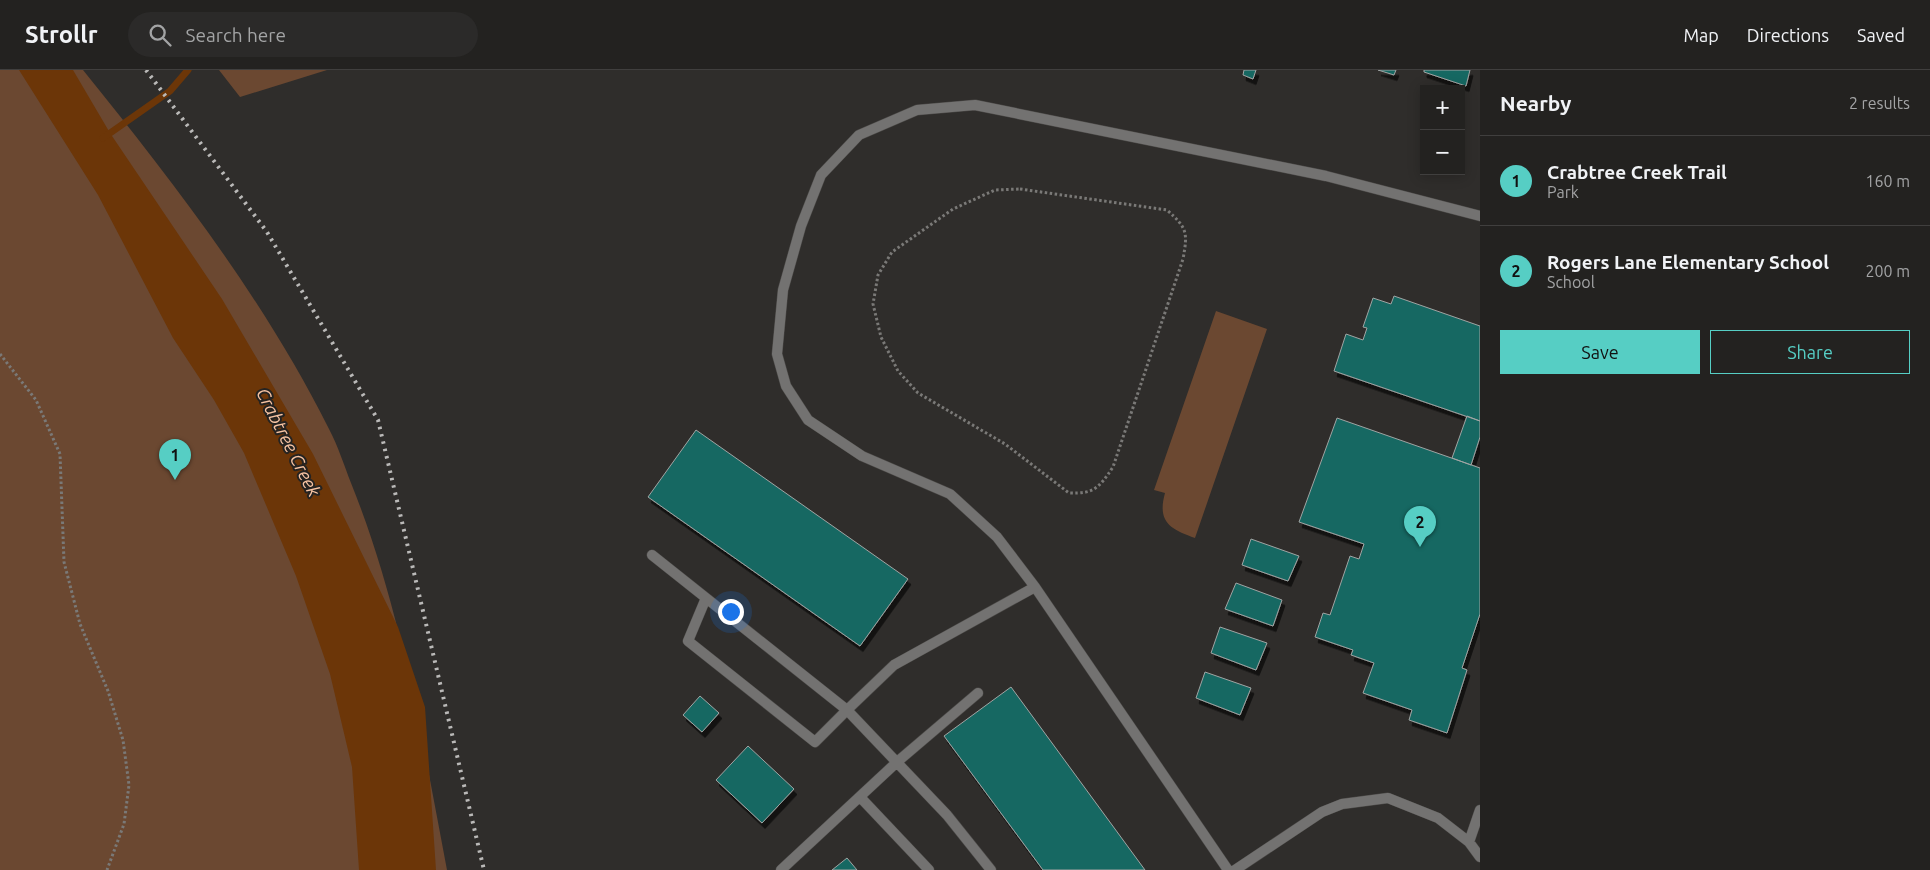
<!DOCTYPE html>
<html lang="en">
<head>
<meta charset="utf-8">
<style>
  body { margin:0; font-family:Ubuntu,sans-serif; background:#2b2a29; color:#f1f3f6 }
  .controls { position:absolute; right:15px; top:15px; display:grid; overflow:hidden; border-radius:0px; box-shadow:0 2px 12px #0003 }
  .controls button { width:45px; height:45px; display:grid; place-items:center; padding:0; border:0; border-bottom:1px solid #403f3e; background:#232220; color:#f1f3f6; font:25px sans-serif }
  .you { position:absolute; left:730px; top:541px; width:18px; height:18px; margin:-12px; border:4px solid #fff; border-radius:50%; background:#1a73e8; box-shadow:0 0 0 8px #1a73e833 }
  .badge { display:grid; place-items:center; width:32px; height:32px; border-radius:50%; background:#56cec4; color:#111; font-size:16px; font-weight:700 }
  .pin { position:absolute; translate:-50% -41px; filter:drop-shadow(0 1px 2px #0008) }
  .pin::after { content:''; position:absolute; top:26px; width:18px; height:15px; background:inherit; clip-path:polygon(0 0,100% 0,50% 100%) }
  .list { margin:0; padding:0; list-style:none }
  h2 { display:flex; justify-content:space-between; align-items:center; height:65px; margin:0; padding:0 20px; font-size:21px }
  h2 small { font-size:16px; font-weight:400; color:#a3a4a5 }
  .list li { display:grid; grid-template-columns:32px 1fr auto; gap:15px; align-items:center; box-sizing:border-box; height:90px; padding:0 20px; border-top:1px solid #403f3e }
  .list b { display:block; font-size:19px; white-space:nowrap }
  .list p { margin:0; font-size:16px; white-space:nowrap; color:#a3a4a5 }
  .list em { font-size:16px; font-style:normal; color:#a3a4a5 }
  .actions { display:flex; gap:10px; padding:15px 20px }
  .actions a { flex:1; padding:11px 0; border:1px solid #56cec4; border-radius:0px; text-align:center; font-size:18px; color:#56cec4 }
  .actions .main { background:#56cec4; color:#111 }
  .icon { flex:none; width:28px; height:28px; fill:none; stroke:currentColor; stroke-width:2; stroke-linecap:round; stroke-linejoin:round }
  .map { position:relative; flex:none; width:1480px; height:800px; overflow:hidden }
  header { display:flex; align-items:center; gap:30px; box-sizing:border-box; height:70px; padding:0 25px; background:#232220; border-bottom:1px solid #403f3e }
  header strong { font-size:24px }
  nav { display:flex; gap:28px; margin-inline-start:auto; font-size:18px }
  .search { width:350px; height:45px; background:#2b2a29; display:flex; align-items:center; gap:12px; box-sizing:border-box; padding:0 18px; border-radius:28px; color:#a3a4a5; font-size:19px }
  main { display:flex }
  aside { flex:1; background:#232220 }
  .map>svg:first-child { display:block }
</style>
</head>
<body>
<header>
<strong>Strollr</strong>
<div class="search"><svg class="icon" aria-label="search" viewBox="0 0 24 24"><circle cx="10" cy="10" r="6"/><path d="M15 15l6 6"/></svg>Search here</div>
<nav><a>Map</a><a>Directions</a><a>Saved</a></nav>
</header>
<main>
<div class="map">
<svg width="1480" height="800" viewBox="0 0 1480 800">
  <defs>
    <filter id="shadow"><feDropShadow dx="3" dy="5.5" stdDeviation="0" flood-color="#0009"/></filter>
  </defs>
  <rect width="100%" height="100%" fill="#2f2d2b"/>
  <path fill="#6b4831" d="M 0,0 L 83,0 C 174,113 264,229 329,359 C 338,376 344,395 351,413 C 401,537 422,669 447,800 L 0,800 Z
    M 219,0 L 327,0 L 240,27 Z
    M 1216,241 L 1267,259 L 1195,468 C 1170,459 1157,452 1165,423 L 1154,420 Z"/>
  <path fill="#6c3608" d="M 19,0 L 73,0 L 110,63 L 222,229 L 313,384 L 398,557 L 425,637 L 436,800 L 359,800 L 352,697 L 330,604 L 296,506 L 244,383 L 214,330 L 173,268 L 98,125 Z"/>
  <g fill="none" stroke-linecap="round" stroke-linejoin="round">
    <path stroke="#6c3608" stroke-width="7" d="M 103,68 L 170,21 L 188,0"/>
  </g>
  <path fill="#166862" stroke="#a0a4a3" filter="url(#shadow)" d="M 1244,0 L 1256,0 L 1253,9 L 1243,5 Z
    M 1378,0 L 1396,0 L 1394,5 Z
    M 1424,0 L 1470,0 L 1466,16 L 1424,2 Z
    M 1394,226 L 1480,256 L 1480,351 L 1334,301 L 1346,264 L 1363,270 L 1367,258 L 1363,257 L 1373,228 L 1391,234 Z
    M 1467,346 L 1480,351 L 1480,367 L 1471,395 L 1452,388 Z
    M 1337,348 L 1480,398 L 1480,544 L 1462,598 L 1467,600 L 1447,663 L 1409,650 L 1412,640 L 1363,623 L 1374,593 L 1351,585 L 1353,580 L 1315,567 L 1323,543 L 1330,545 L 1350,486 L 1359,489 L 1364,474 L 1299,452 Z
    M 696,360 L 908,509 L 860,576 L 648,427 Z
    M 1251,469 L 1299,486 L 1288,511 L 1242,495 Z
    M 1236,513 L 1282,530 L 1273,556 L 1225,539 Z
    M 1220,557 L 1267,573 L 1256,600 L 1211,583 Z
    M 1205,602 L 1251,618 L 1240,645 L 1196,628 Z
    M 1011,617 L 1145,800 L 1043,800 L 944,666 Z
    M 700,626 L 719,643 L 702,662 L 683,645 Z
    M 748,676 L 794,719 L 762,753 L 716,710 Z
    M 847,788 L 857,800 L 832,800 Z"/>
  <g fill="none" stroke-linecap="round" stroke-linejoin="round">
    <g stroke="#4c4a48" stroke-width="11">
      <path id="lane" d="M 652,485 L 847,640 L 894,595 L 1035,517
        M 706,528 L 688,571 L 815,672 L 847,640 L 947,745 L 991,800
        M 860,727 L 929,800
        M 1469,772 L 1480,740
        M 781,800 L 897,692 L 978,623
        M 1228,800 L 1035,517 L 997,467 L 950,424 L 862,386 L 808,350 L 786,316 L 777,284 L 783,220 L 801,156 L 821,105 L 859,65 L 917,40 L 975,35 L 1326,106 L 1480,146
        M 1235,800 L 1322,742 L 1342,734 L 1388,728 L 1438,748 L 1469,772 L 1480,787"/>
    </g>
    <path stroke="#7a7977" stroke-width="3" stroke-dasharray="2.5 2.5" stroke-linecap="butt" d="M 1020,119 L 1167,140 C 1187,158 1188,162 1183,189 L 1113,397 C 1099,418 1094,424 1069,423 L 1005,374 L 918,323 L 898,301 L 881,267 L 873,234 L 878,205 L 892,182 L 953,139 L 995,120 Z
      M 0,284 L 36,330 L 60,384 L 64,492 L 80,554 L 108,621 L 123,670 L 129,715 L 124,754 L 107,800"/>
    <use href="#lane" stroke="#737271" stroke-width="10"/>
    <path stroke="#bab9b8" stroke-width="4" stroke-dasharray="2.5 5" stroke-linecap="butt" d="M 146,0 L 267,162 L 378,350 L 484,800"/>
  </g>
  <g text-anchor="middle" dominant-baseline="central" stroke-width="4" stroke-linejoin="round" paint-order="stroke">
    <g font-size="18" font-style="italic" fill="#f8c4a3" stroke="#252321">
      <text transform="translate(289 372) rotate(63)">Crabtree Creek</text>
    </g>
  </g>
</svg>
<div class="controls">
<button>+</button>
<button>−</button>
</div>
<div class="you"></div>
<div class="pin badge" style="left:175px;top:410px">1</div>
<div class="pin badge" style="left:1420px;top:477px">2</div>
</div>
<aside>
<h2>Nearby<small>2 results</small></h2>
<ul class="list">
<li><span class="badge">1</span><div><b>Crabtree Creek Trail</b><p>Park</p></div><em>160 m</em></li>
<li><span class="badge">2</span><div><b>Rogers Lane Elementary School</b><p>School</p></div><em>200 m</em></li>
</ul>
<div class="actions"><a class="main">Save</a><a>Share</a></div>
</aside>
</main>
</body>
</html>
